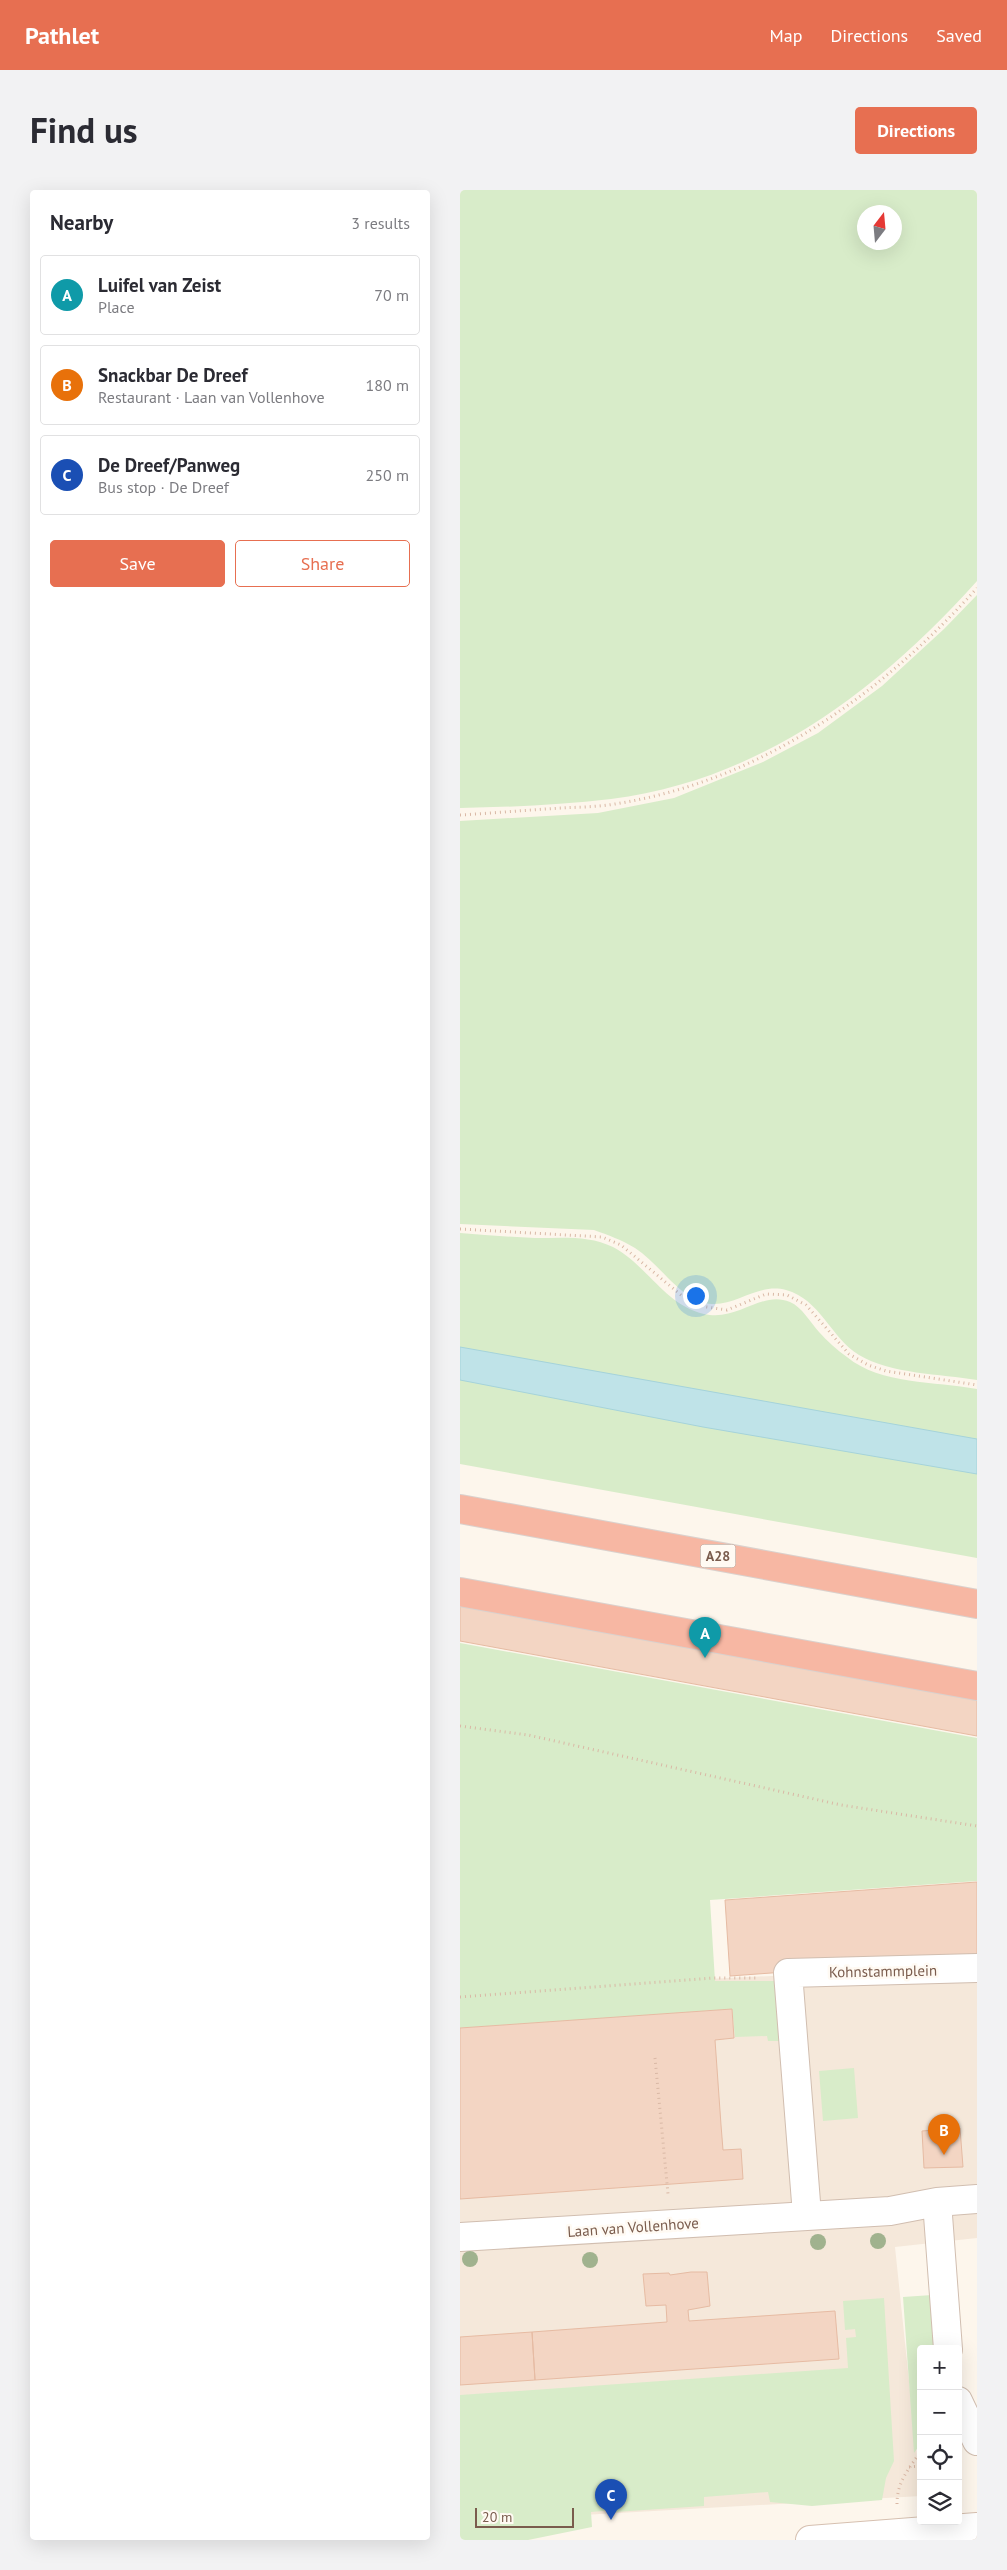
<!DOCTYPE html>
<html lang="en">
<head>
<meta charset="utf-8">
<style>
  body { margin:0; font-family:"PT Sans",sans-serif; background:#f2f2f3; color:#2b2b33 }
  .controls { position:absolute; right:15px; bottom:15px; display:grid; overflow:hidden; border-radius:5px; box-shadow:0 5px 20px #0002 }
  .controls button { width:45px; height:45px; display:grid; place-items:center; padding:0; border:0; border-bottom:1px solid #e1e1e2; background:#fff; color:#2b2b33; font:25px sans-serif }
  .compass { position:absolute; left:397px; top:15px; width:45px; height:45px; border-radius:50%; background:#fff; box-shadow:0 5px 20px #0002; rotate:16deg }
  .scale { position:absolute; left:15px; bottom:12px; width:99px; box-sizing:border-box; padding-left:5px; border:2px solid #7a5c4d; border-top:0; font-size:14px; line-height:18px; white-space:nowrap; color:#7a5c4d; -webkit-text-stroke:4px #fffaf3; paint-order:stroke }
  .you { position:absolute; left:235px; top:1105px; width:18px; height:18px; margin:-12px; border:4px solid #fff; border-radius:50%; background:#1a73e8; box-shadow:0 0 0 8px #1a73e833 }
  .badge { display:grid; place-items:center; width:32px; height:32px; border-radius:50%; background:#e76f51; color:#fff; font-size:16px; font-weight:700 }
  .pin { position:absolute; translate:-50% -41px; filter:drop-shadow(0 1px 2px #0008) }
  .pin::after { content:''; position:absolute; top:26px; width:18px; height:15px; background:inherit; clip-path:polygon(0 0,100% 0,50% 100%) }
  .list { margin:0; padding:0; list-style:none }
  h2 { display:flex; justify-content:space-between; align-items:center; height:65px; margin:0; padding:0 20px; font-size:21px }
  h2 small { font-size:16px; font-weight:400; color:#7c7c81 }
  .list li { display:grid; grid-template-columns:32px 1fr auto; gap:15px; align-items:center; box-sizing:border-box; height:80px; margin:0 10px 10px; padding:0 10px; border:1px solid #e1e1e2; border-radius:5px }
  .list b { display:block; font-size:19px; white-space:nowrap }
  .list p { margin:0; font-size:16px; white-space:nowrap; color:#7c7c81 }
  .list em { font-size:16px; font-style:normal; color:#7c7c81 }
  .actions { display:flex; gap:10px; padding:15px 20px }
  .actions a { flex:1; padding:11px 0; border:1px solid #e76f51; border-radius:5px; text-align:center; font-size:18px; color:#e76f51 }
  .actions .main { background:#e76f51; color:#fff }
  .icon { flex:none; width:28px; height:28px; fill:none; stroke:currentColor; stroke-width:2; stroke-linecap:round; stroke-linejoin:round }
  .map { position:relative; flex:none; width:517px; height:2350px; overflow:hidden; border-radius:5px }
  header { display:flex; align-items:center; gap:30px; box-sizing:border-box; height:70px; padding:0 25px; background:#e76f51; color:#fff }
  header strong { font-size:24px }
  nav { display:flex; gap:28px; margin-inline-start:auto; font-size:18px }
  .intro { display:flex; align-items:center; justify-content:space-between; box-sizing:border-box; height:120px; padding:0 30px }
  h1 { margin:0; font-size:35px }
  .button { padding:12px 22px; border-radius:5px; background:#e76f51; color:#fff; font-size:18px; font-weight:700 }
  main { display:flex; gap:30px; padding:0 30px }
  aside { flex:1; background:#fff; border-radius:5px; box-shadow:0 5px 20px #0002 }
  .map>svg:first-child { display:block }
</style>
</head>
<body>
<header>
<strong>Pathlet</strong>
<nav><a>Map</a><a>Directions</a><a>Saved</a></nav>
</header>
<div class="intro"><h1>Find us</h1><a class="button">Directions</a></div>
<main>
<aside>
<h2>Nearby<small>3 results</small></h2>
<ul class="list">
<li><span class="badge" style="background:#0f9aa8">A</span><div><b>Luifel van Zeist</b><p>Place</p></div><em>70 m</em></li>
<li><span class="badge" style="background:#e8710a">B</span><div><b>Snackbar De Dreef</b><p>Restaurant · Laan van Vollenhove</p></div><em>180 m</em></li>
<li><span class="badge" style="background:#1a4fb4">C</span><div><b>De Dreef/Panweg</b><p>Bus stop · De Dreef</p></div><em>250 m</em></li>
</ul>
<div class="actions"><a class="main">Save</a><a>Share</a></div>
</aside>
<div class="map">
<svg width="517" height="2350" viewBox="0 0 517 2350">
  <rect width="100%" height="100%" fill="#fdf6ec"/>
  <path fill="#f5e8da" d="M 517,1776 L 517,2048 L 435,2057 L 461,2306 L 0,2332 L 0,1801 Z"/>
  <path fill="#d8ecc9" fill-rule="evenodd" d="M 0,0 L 517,0 L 517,391 C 419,500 301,590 151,609 C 101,615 50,617 0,618 ZM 404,22 L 434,22 L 434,52 L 404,52 Z
    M 517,405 L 517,1190 C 481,1184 430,1184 399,1165 C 371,1148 360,1109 326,1100 C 292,1091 268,1128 232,1108 C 211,1095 196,1072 175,1058 C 162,1050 148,1045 134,1040 L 0,1034 L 0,631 L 138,623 L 214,608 L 303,572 L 358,543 L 422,496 L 484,439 Z
    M 0,1043 C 25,1045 50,1047 75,1048 C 101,1048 129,1045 153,1057 C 187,1075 205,1115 244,1124 C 278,1132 301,1100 330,1112 C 342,1117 350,1132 359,1142 C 367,1151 377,1160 387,1167 C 421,1195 475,1191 517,1199 L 517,1368 L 0,1274 Z
    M 0,1453 L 517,1548 L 517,1691 L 250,1710 L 255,1791 L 316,1791 L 319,1851 L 308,1851 L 307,1846 L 275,1847 L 272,1819 L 0,1838 Z
    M 394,1878 L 398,1928 L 363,1931 L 359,1881 Z
    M 472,2105 L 476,2159 L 461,2159 L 461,2253 L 454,2263 L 443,2107 Z
    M 424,2108 L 434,2271 L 426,2288 L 422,2310 L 352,2316 L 310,2312 L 308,2302 L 244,2307 L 244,2316 L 155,2322 L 154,2320 L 131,2322 L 132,2337 L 68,2350 L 0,2350 L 0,2205 L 388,2178 L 386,2148 L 396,2147 L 395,2139 L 385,2140 L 383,2111 Z"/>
  <path fill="#bfe3e8" stroke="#a5d3da" d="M 0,1157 L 517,1249 L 517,1284 L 243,1237 L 0,1190 Z"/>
  <path fill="#f3d5c3" stroke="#e6bba3" d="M 0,1394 L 517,1489 L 517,1546 L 0,1451 Z
    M 517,1692 L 517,1768 L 270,1786 L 265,1710 Z
    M 272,1819 L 274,1848 L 255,1850 L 261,1935 L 263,1960 L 281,1959 L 283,1989 L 0,2009 L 0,1838 Z
    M 500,1938 L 503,1977 L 464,1978 L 462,1941 Z
    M 231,2082 L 247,2082 L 250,2116 L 228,2120 L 229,2131 L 375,2121 L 379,2169 L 75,2190 L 72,2142 L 207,2132 L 206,2115 L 186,2116 L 183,2084 L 209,2083 L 210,2085 Z
    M 72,2142 L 75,2190 L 0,2195 L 0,2147 Z"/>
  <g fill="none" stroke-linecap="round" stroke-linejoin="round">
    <g stroke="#d1beb0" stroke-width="30">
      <path id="minor" d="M 477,2012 L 488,2159
        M 347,2025 L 328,1783 L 517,1778
        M 0,2047 L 430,2021 L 477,2012 L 517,2009
        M 498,2211 L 517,2251"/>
    </g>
    <g stroke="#d6c0b0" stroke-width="30">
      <path id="secondary" d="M 350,2350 L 517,2337"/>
    </g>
    <g stroke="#dad1cd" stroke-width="30">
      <path id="motorway" d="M 0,1319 L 517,1414
        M 0,1402 L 517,1496"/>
    </g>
    <path stroke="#d9b8a5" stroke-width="3" stroke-dasharray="1 4" stroke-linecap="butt" d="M 0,625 C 34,623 68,620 102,618 C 119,617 137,617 155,614 C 300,591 420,506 517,398
      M 0,1039 L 142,1047 L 161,1055 L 233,1115 L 267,1120 L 306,1104 L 327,1105 L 346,1115 L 389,1164 L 408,1175 L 426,1181 L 517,1195
      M 0,1536 L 68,1545 L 381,1615 L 517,1636
      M 0,1807 L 253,1788 L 299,1788
      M 195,1868 L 208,2004
      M 449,2277 L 461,2276
      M 437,2314 C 437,2291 449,2279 461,2261"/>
    <use href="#minor" stroke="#fff" stroke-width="28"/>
    <use href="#secondary" stroke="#fff" stroke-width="28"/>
    <use href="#motorway" stroke="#f7b7a3" stroke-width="28"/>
  </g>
  <g fill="#a0b28e">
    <circle cx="418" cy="2051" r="8"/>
    <circle cx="358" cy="2052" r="8"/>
    <circle cx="10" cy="2069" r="8"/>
    <circle cx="130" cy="2070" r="8"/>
  </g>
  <g text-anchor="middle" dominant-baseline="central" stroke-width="5" stroke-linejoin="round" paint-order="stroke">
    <rect fill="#fffaf3" stroke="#a28b7f" stroke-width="1" x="240.5" y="1354.5" width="35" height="23" rx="4"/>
    <g font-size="14" font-weight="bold" fill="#7a5c4d">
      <text x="258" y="1366">A28</text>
    </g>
    <g font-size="15" fill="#7a5c4d" stroke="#fffaf3">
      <text transform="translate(423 1781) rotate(-1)">Kohnstammplein</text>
      <text transform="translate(173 2037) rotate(-4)">Laan van Vollenhove</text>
    </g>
  </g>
</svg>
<div class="controls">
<button>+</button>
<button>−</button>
<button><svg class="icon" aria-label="locate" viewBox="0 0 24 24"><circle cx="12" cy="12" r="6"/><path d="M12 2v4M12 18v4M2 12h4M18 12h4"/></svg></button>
<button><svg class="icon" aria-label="layers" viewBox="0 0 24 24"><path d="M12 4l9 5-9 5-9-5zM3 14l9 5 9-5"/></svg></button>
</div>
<svg class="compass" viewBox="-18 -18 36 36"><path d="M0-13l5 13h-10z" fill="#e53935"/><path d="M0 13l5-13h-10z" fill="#7c7c81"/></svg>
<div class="scale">20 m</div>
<div class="you"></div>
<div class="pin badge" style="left:245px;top:1468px;background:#0f9aa8">A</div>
<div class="pin badge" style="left:484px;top:1965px;background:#e8710a">B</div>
<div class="pin badge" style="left:151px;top:2330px;background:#1a4fb4">C</div>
</div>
</main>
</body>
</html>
